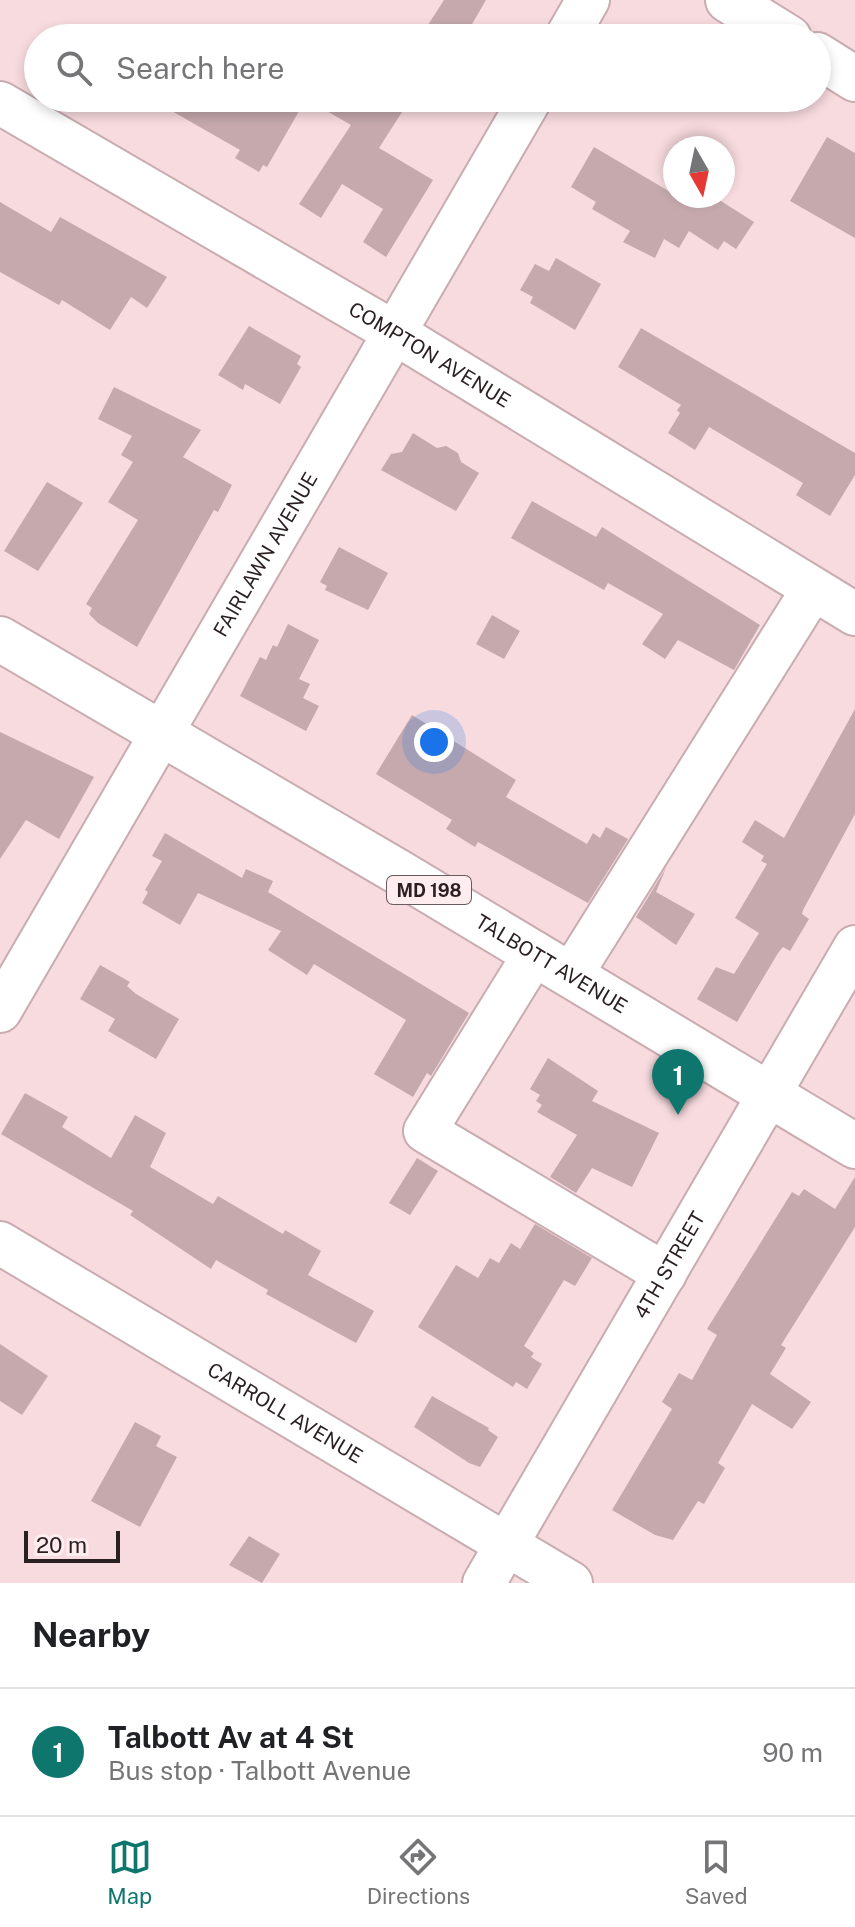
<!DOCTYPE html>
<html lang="en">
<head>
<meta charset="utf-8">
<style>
  body { margin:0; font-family:"Public Sans",sans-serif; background:#f2f2f2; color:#202124 }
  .compass { position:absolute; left:663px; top:136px; width:72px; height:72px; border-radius:50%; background:#fff; box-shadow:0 4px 12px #0003; rotate:171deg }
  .scale { position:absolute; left:24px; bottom:20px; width:96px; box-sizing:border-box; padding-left:8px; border:4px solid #2a1f21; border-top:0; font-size:22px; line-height:28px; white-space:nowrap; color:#2a1f21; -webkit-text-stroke:6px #feecee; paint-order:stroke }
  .you { position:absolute; left:434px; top:742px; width:28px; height:28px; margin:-20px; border:6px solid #fff; border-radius:50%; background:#1a73e8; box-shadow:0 0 0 12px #1a73e833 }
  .badge { display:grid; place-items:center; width:52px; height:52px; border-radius:50%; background:#0f766e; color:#fff; font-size:26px; font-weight:700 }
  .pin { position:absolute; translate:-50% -66px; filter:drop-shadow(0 2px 4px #0008) }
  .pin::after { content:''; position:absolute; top:42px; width:28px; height:24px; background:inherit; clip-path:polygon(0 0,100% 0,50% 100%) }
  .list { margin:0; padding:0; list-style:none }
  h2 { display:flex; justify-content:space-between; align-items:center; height:104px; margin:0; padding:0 32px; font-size:34px }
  h2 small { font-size:26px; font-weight:400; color:#757577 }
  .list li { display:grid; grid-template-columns:52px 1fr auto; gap:24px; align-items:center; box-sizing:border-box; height:128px; padding:0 32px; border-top:2px solid #e0e0e0 }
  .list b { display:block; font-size:30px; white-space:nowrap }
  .list p { margin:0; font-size:26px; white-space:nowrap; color:#757577 }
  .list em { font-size:26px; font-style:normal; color:#757577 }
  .icon { flex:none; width:44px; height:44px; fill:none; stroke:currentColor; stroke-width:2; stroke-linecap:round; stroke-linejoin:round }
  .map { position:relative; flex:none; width:855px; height:1583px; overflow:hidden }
  .search { position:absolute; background:#fff; box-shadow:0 4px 12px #0003; left:24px; right:24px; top:24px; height:88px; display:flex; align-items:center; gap:20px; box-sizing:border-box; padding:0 28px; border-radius:44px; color:#757577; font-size:30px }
  .sheet { height:232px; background:#fff }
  nav { display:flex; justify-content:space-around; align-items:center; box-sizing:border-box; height:112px; border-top:2px solid #e0e0e0; background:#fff; font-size:22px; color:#757577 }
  nav a { display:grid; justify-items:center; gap:4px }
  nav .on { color:#0f766e }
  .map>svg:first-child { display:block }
</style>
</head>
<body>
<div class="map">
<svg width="855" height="1583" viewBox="0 0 855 1583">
  <rect width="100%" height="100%" fill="#f8dbdf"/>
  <path fill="#c5a9ad" d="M 444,0 L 486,0 L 464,38 L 444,38 L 426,28 Z
    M 149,98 L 411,98 L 379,148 L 433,180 L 386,257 L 363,242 L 383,209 L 342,184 L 321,218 L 299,204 L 351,125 L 306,99 L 267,167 L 263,165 L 259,172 L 235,158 L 240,150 Z
    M 827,137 L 855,153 L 855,238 L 790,201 Z
    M 594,147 L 689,203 L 694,196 L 713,196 L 754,222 L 736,249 L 724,241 L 718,250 L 689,231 L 679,248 L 664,239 L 655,258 L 623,242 L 630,231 L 592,209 L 596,202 L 571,187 Z
    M 0,202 L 51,232 L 60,217 L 167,277 L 147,308 L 131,297 L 110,330 L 62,300 L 59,305 L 0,272 Z
    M 556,258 L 601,284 L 575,330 L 530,303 L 533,297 L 520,290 L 535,264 L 549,271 Z
    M 249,326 L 301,356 L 297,364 L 301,367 L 280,404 L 245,384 L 243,390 L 218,375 Z
    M 641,328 L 855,453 L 855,475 L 830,516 L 796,495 L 803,483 L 709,427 L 695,450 L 668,433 L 680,413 L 677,410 L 681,405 L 618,367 Z
    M 114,387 L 201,430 L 183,457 L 232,485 L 218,512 L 214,510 L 137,647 L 98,623 L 89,614 L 92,608 L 86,604 L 138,520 L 108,502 L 133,462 L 121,455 L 132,436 L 98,419 Z
    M 413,433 L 437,448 L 446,446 L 458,453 L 461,462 L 479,473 L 456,511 L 381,470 L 391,454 L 402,452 Z
    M 47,482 L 83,503 L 38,571 L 4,551 Z
    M 532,501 L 596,537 L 602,527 L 760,625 L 734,670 L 678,640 L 665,659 L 642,644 L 663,614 L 608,583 L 604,590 L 511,538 Z
    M 339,547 L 388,573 L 368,610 L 325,590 L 327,586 L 320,582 Z
    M 492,615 L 520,631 L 504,659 L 476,644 Z
    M 288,624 L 319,640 L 299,679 L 310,684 L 303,698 L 319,706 L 306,731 L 240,696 L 260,657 L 266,660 L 273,645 L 277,647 Z
    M 855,709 L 855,814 L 803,910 L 802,914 L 809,919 L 790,951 L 783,947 L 778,953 L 737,1022 L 697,999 L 716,967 L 734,974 L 759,933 L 735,918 L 767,864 L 761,861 L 764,856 L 742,842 L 755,820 L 784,838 Z
    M 412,715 L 516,780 L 506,797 L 587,844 L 593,833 L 600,838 L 606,827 L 628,839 L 588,903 L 478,842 L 475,847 L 446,829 L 452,820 L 376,774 Z
    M 0,732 L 94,777 L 59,839 L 26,820 L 0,859 Z
    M 165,833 L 242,878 L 246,869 L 273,881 L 268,892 L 469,1013 L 431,1076 L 427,1073 L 413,1097 L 374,1074 L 406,1020 L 314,964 L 307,975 L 268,950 L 281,931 L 198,893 L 180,925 L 142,903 L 148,892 L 145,890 L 162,861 L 152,856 Z
    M 666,868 L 656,892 L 695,914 L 676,945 L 636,917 Z
    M 100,965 L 130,982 L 127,986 L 136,994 L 179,1019 L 156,1059 L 108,1031 L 115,1019 L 80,999 Z
    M 548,1058 L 598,1091 L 592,1101 L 659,1133 L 632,1187 L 592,1168 L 576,1193 L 550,1177 L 577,1135 L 537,1112 L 542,1105 L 536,1101 L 540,1095 L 530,1089 Z
    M 25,1093 L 68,1117 L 62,1127 L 111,1158 L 135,1115 L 166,1133 L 150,1167 L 213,1204 L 218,1196 L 283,1234 L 285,1230 L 321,1251 L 308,1275 L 374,1311 L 356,1343 L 266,1294 L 268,1290 L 216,1260 L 211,1269 L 130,1215 L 133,1211 L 1,1134 Z
    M 417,1158 L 438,1171 L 410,1215 L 389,1203 Z
    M 855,1177 L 855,1227 L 781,1345 L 786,1348 L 770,1374 L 811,1402 L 792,1429 L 752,1404 L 718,1463 L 725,1468 L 704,1504 L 698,1501 L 673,1540 L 655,1535 L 612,1510 L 672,1409 L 662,1402 L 679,1373 L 692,1380 L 717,1335 L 707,1329 L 792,1192 L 799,1196 L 804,1189 L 835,1209 Z
    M 535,1224 L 592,1258 L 575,1286 L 564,1280 L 524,1346 L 534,1353 L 531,1357 L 542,1364 L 527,1389 L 516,1382 L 513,1387 L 418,1327 L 456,1265 L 478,1278 L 490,1258 L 499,1263 L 511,1243 L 520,1249 Z
    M 0,1344 L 48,1376 L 22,1415 L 0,1401 Z
    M 432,1396 L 489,1428 L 488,1430 L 498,1437 L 480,1467 L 469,1463 L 414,1427 Z
    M 135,1422 L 161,1436 L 156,1446 L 177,1457 L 140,1527 L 91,1501 Z
    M 249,1536 L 280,1554 L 262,1583 L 229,1565 Z"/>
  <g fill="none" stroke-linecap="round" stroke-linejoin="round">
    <g stroke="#c8acb0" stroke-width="46">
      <g id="minor">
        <path d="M 566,38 L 588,0"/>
        <path id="s1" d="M 0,103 L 395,333 L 855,614"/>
        <path d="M 535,953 L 425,1131 L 665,1274"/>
        <path d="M 571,975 L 813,589"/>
        <path id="s2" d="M 0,1011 L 531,98"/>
        <path id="s3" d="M 0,1243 L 571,1583"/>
        <path id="s4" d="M 484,1583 L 855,947"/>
      </g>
    </g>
    <g stroke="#c8acb0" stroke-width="48">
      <g id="major">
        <path d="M 728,0 L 789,38"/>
        <path d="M 817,55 L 855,79"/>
        <path id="s5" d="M 0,639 L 400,873 L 855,1146"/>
      </g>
    </g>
    <use href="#minor" stroke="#fff" stroke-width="42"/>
    <use href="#major" stroke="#fff" stroke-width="44"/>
  </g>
  <g text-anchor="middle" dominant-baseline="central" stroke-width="7" stroke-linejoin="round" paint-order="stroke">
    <rect fill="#feecee" stroke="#6a5c5e" stroke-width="2" x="387" y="876" width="84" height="28" rx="6"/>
    <g font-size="18" font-weight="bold" fill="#2a1f21">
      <text x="429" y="890">MD 198</text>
    </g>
    <g font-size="20" fill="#2a1f21" stroke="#feecee">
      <text stroke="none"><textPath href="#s1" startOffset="498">COMPTON AVENUE</textPath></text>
      <text stroke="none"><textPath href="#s2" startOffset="528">FAIRLAWN AVENUE</textPath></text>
      <text stroke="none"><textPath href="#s5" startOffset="640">TALBOTT AVENUE</textPath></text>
      <text stroke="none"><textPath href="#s4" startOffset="368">4TH STREET</textPath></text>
      <text stroke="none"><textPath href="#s3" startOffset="332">CARROLL AVENUE</textPath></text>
    </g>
  </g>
</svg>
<svg class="compass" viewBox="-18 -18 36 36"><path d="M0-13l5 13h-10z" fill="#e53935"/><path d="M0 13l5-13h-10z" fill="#757577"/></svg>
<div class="scale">20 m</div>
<div class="you"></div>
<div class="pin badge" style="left:678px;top:1115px">1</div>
<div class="search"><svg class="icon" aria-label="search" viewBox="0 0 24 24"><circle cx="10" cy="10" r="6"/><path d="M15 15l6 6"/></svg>Search here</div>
</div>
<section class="sheet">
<h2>Nearby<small></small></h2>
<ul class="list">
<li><span class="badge">1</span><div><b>Talbott Av at 4 St</b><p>Bus stop · Talbott Avenue</p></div><em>90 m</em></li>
</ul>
</section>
<nav>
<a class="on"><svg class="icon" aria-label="map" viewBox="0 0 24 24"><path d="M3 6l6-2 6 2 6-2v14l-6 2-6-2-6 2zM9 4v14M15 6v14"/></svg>Map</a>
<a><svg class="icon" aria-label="directions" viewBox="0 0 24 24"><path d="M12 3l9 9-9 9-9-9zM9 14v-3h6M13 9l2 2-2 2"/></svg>Directions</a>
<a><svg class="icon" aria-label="saved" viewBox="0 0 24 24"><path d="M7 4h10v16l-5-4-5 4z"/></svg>Saved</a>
</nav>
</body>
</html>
